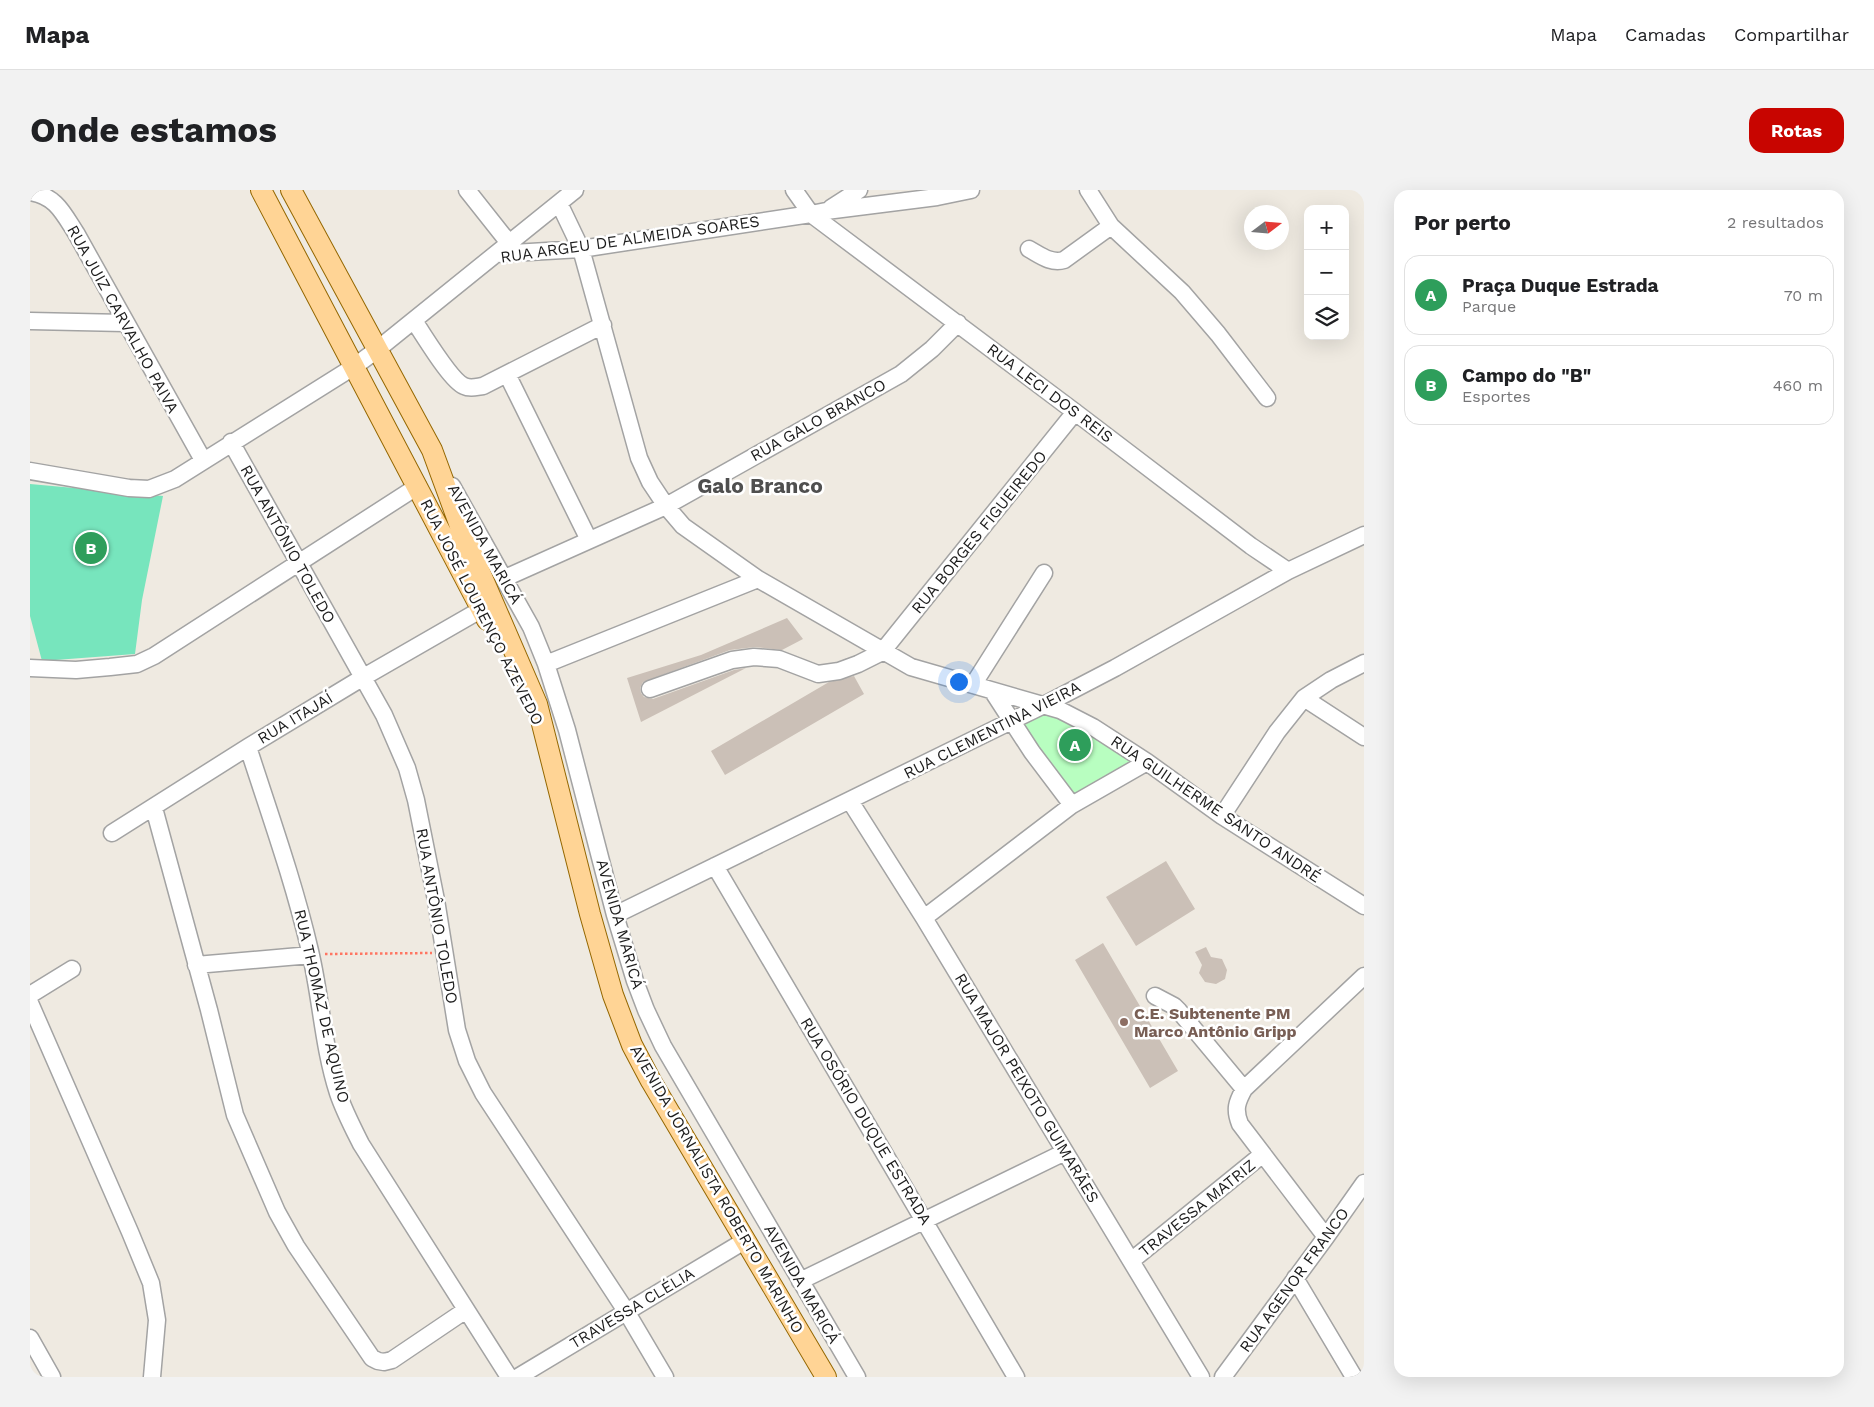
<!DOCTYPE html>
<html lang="pt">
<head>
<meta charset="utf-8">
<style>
  body { margin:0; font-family:"Work Sans",sans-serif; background:#f2f2f2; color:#202124 }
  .controls { position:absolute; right:15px; top:15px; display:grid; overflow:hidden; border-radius:10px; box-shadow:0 5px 20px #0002 }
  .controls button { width:45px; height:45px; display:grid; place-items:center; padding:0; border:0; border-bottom:1px solid #e0e0e0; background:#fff; color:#202124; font:25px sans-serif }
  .compass { position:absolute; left:1214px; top:15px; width:45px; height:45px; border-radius:50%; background:#fff; box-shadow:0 5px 20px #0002; rotate:74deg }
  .you { position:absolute; left:928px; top:491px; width:18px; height:18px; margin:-12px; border:4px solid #fff; border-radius:50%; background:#1a73e8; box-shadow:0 0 0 8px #1a73e833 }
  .badge { display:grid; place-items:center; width:32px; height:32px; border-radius:50%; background:#c80500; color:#fff; font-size:16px; font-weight:700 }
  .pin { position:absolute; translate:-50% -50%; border:2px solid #fff; box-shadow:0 1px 5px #0006 }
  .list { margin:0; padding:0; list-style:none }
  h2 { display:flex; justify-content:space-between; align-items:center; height:65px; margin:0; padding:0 20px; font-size:21px }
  h2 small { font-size:16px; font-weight:400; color:#757577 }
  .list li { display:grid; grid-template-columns:32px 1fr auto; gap:15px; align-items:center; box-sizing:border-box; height:80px; margin:0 10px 10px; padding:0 10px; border:1px solid #e0e0e0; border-radius:15px }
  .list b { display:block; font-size:19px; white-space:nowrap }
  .list p { margin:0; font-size:16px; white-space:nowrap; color:#757577 }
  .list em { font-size:16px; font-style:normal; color:#757577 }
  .icon { flex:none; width:28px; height:28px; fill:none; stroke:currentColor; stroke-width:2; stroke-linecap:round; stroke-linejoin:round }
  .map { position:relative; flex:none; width:1334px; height:1187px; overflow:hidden; border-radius:15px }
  header { display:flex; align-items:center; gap:30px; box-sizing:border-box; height:70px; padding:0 25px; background:#fff; border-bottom:1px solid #e0e0e0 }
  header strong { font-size:24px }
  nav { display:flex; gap:28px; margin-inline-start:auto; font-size:18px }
  .intro { display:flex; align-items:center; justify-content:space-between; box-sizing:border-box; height:120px; padding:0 30px }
  h1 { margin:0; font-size:35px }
  .button { padding:12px 22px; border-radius:15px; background:#c80500; color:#fff; font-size:18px; font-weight:700 }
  main { display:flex; gap:30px; padding:0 30px }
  aside { flex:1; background:#fff; border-radius:15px; box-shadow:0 5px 20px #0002 }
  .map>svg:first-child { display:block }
</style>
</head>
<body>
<header>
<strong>Mapa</strong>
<nav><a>Mapa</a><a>Camadas</a><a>Compartilhar</a></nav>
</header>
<div class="intro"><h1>Onde estamos</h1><a class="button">Rotas</a></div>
<main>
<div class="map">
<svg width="1334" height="1187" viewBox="0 0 1334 1187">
  <rect width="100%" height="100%" fill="#efeae1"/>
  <path fill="#b8fec0" d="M 1014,515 L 1117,572 L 1045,613 L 981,531 Z"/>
  <path fill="#77e5bd" d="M 0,294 L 133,306 L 112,410 L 105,464 L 12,471 L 0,426 Z"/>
  <path fill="#cbc0b7" d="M 757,428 L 773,449 L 752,460 L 725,457 L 700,460 L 613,492 L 610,498 L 611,503 L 614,507 L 623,509 L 704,480 L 716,478 L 611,532 L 597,488 L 671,465 Z
    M 824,486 L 834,504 L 695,585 L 681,561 L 799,492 Z
    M 1136,671 L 1165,719 L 1106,756 L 1076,707 Z
    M 1073,753 L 1148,881 L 1120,898 L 1045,770 Z
    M 1176,757 L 1181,767 L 1192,769 L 1197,780 L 1195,789 L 1186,794 L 1175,792 L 1169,783 L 1172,775 L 1165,762 Z"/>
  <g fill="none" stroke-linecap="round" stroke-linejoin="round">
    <g stroke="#a3a3a3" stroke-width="19">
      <path id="minor" d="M 437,0 L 479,53
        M 764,0 L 781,24 L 1045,222 L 1221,356 L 1258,381
        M 1058,0 L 1081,36 L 1152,102 L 1188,144 L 1237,208
        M 0,2 C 26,6 33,23 46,43 L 173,270
        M 529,13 L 551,59 L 609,268 L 620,292 L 636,316 L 653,336 L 728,389 L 881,477 L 1030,520 L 1063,537 L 1117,572 L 1192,626 L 1334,716
        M 801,18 L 829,0
        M 999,59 C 1010,65 1021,74 1034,70 L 1081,36
        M 466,64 L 551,59 L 781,24 L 796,21 L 907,7 L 941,0
        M 0,131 L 95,133
        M 384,131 C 394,145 420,190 434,196 C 440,199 446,197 453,196 L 573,135
        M 477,184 L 559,350
        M 201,252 L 354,525 L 377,578 L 386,610 L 406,710 L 427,840 L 437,871 L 453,903 L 596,1121 L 635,1187
        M 0,281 L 99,298 L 119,299 L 145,289 L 325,176 L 348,159 L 545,0
        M 422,296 L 501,437 L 516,474 L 537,540 L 585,725 L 605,791 L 616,820 L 633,856 L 827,1187
        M 475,388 L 636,316 L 871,184 L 902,159 L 928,133
        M 516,474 L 728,389
        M 0,478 L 46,480 L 80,477 L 107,474 L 124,466 L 388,296
        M 943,495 L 1014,383
        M 620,499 L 702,470 L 724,467 L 749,469 L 788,484 L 809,481 L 828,474 L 852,462 L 1045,222
        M 963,502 L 1002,562 L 1042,615
        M 1274,508 L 1334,547
        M 218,557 C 240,625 264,692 280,761 C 291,807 293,857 308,903 C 314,921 323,938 331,954 L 479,1187
        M 820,611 L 894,728 L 1171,1187
        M 124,618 L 179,820 L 205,925 L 247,1022 L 266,1056 L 342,1168 L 348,1171 L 354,1172 L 362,1170 L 436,1120
        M 1192,626 L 1247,542 L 1274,508 L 1301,490 L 1334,473
        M 82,643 L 218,557 L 332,488 L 452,419
        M 685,676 L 986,1187
        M 585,725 L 1014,515 L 1085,478 L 1258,381 L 1334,345
        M 894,728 L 1042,615 L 1117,572
        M 166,775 L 281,765
        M 0,805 L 42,779
        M 1125,806 L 1144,816 L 1149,821 L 1214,899
        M 0,813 L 100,1042 L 121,1093 L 127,1130 L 122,1187
        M 1296,1047 L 1210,934 C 1204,919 1207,912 1214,899 L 1334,786
        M 1101,1071 L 1233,964
        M 1265,1088 L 1324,1187
        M 770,1091 L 1035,962
        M 0,1148 L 22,1187
        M 488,1187 L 716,1050
        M 1193,1187 L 1296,1047 L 1334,993"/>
    </g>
    <g stroke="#946700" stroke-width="22">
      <path id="major" d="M 231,0 L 457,430
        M 261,0 L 402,260 L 430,336 L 507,514 L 560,724 L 583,805 L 602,855 L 621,891 L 796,1187"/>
    </g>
    <path stroke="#ff7561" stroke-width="2.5" stroke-dasharray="2.5 2.5" stroke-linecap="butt" d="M 295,764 L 402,763"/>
    <use href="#minor" stroke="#fff" stroke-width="16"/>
    <use href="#major" stroke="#ffd495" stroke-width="20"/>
  </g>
  <circle fill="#8d6e63" stroke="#fff" stroke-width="2" cx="1094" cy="832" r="5"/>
  <g text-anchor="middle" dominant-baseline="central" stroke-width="5" stroke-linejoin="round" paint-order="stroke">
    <g font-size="16" fill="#1c1c1c" stroke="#fff">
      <text transform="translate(600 49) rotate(-8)">RUA ARGEU DE ALMEIDA SOARES</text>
      <text transform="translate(93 129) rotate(61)">RUA JUIZ CARVALHO PAIVA</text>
      <text transform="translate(1020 203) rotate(37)">RUA LECI DOS REIS</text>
      <text transform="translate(788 230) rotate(-29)">RUA GALO BRANCO</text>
      <text transform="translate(949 342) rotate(-51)">RUA BORGES FIGUEIREDO</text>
      <text transform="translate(258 354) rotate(61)">RUA ANTÔNIO TOLEDO</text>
      <text transform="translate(455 354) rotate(61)">AVENIDA MARICÁ</text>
      <text transform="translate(452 422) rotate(63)">RUA JOSÉ LOURENÇO AZEVEDO</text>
      <text transform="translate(265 528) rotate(-31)">RUA ITAJAÍ</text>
      <text transform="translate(962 540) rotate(-27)">RUA CLEMENTINA VIEIRA</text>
      <text transform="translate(1186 619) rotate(34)">RUA GUILHERME SANTO ANDRÉ</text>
      <text transform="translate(407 726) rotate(80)">RUA ANTÔNIO TOLEDO</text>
      <text transform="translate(590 734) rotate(74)">AVENIDA MARICÁ</text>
      <text transform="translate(292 816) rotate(77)">RUA THOMAZ DE AQUINO</text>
      <text transform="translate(997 898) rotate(59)">RUA MAJOR PEIXOTO GUIMARÃES</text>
      <text transform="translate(836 931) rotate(59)">RUA OSÓRIO DUQUE ESTRADA</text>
      <text transform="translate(687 999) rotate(60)">AVENIDA JORNALISTA ROBERTO MARINHO</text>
      <text transform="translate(1167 1018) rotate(-39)">TRAVESSA MATRIZ</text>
      <text transform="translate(1264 1090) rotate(-54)">RUA AGENOR FRANCO</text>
      <text transform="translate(772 1094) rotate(60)">AVENIDA MARICÁ</text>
      <text transform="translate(602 1118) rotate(-31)">TRAVESSA CLÉLIA</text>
    </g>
    <g font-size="16" font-weight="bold" fill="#785e54" stroke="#fff" text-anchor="start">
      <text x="1104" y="823">C.E. Subtenente PM<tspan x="1104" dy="18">Marco Antônio Gripp</tspan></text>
    </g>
    <g font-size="21" font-weight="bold" fill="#4f4f4f" stroke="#fff">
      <text x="730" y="295">Galo Branco</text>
    </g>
  </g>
</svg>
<div class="controls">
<button>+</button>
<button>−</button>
<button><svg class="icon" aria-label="layers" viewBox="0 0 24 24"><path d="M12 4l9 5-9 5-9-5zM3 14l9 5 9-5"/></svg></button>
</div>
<svg class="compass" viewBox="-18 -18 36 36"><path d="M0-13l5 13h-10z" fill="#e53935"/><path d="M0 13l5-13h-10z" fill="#757577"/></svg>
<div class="you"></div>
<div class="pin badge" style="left:1045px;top:555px;background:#2e9e5b">A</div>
<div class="pin badge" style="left:61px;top:358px;background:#2e9e5b">B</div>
</div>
<aside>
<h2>Por perto<small>2 resultados</small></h2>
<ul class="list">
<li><span class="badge" style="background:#2e9e5b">A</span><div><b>Praça Duque Estrada</b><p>Parque</p></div><em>70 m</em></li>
<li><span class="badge" style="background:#2e9e5b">B</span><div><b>Campo do &quot;B&quot;</b><p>Esportes</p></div><em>460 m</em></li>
</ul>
</aside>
</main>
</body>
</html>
